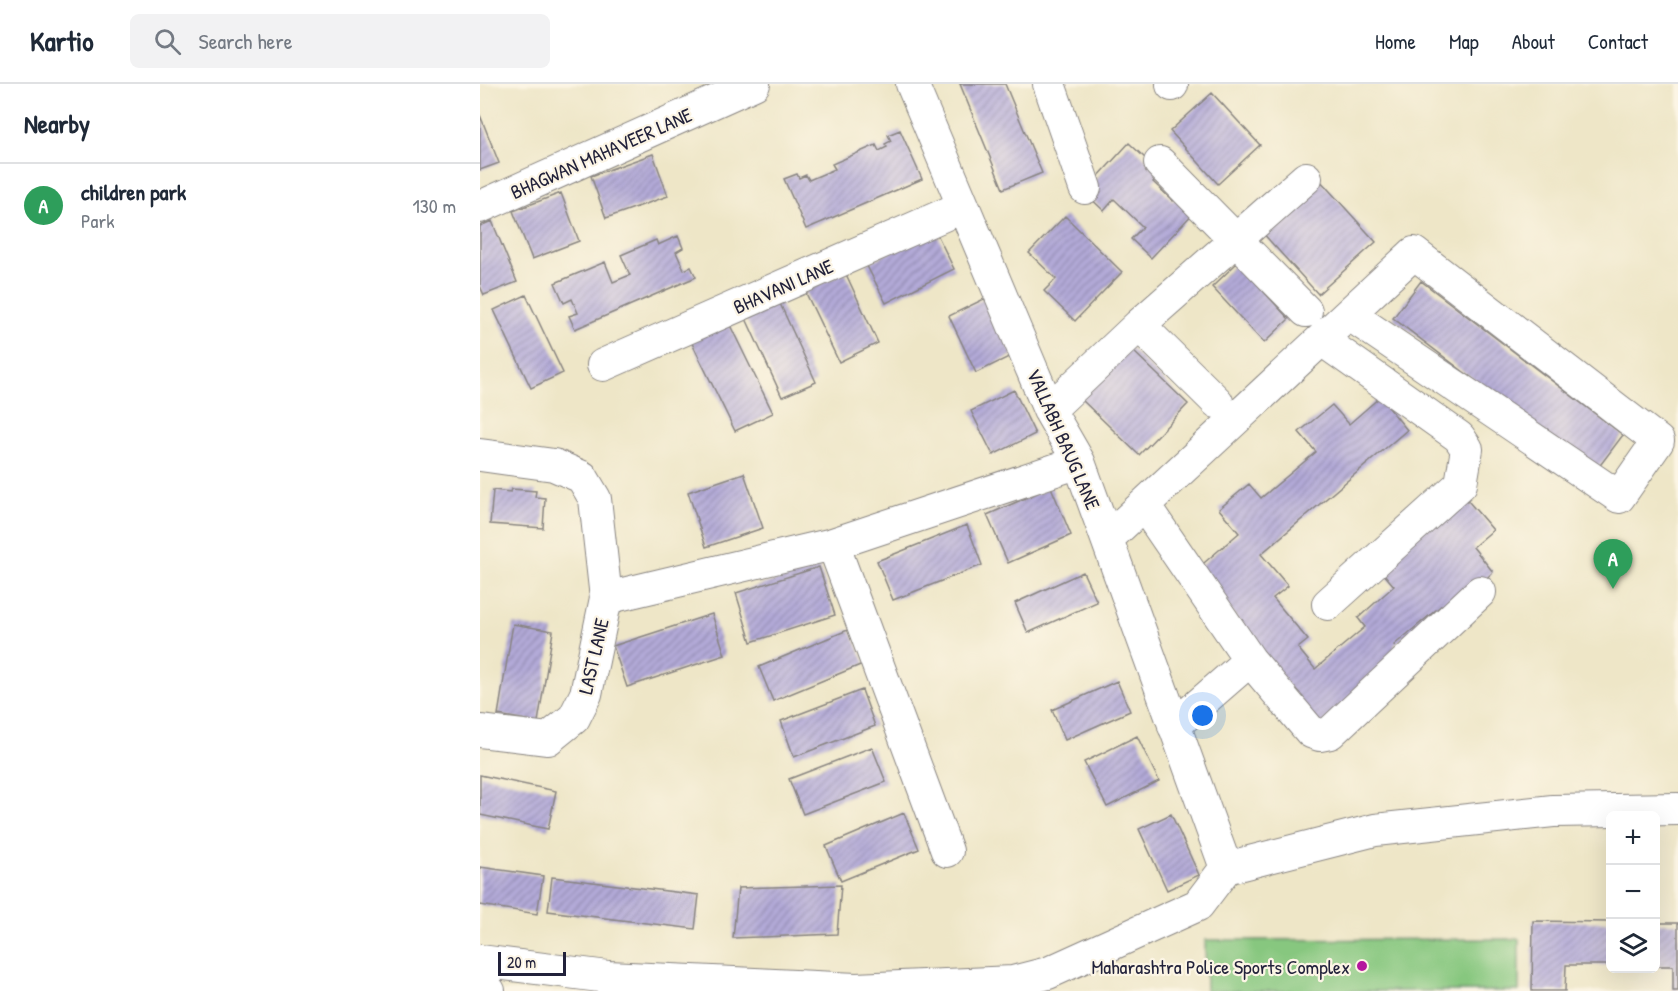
<!DOCTYPE html>
<html lang="en">
<head>
<meta charset="utf-8">
<style>
  body { margin:0; font-family:"Patrick Hand",sans-serif; background:#f2f2f3; color:#1f2937 }
  .controls { position:absolute; right:18px; bottom:18px; display:grid; overflow:hidden; border-radius:9px; box-shadow:0 6px 24px #0002 }
  .controls button { width:54px; height:54px; display:grid; place-items:center; padding:0; border:0; border-bottom:2px solid #e0e1e3; background:#fff; color:#1f2937; font:30px sans-serif }
  .scale { position:absolute; left:18px; bottom:15px; width:68px; box-sizing:border-box; padding-left:6px; border:3px solid #22223b; border-top:0; font-size:16px; line-height:21px; white-space:nowrap; color:#22223b; -webkit-text-stroke:4px #fcf5e5; paint-order:stroke }
  .you { position:absolute; left:723px; top:632px; width:21px; height:21px; margin:-15px; border:4px solid #fff; border-radius:50%; background:#1a73e8; box-shadow:0 0 0 9px #1a73e833 }
  .badge { display:grid; place-items:center; width:39px; height:39px; border-radius:50%; background:#ea580c; color:#fff; font-size:20px; font-weight:700 }
  .pin { position:absolute; translate:-50% -50px; filter:drop-shadow(0 2px 3px #0008) }
  .pin::after { content:''; position:absolute; top:32px; width:21px; height:18px; background:inherit; clip-path:polygon(0 0,100% 0,50% 100%) }
  .list { margin:0; padding:0; list-style:none }
  h2 { display:flex; justify-content:space-between; align-items:center; height:78px; margin:0; padding:0 24px; font-size:26px }
  h2 small { font-size:20px; font-weight:400; color:#747a83 }
  .list li { display:grid; grid-template-columns:39px 1fr auto; gap:18px; align-items:center; box-sizing:border-box; height:84px; padding:0 24px; border-top:2px solid #e0e1e3 }
  .list b { display:block; font-size:22px; white-space:nowrap }
  .list p { margin:0; font-size:20px; white-space:nowrap; color:#747a83 }
  .list em { font-size:20px; font-style:normal; color:#747a83 }
  .icon { flex:none; width:33px; height:33px; fill:none; stroke:currentColor; stroke-width:2; stroke-linecap:round; stroke-linejoin:round }
  .map { position:relative; flex:none; width:1198px; height:907px; overflow:hidden }
  header { display:flex; align-items:center; gap:36px; box-sizing:border-box; height:84px; padding:0 30px; background:#fff; border-bottom:2px solid #e0e1e3 }
  header strong { font-size:28px }
  nav { display:flex; gap:33px; margin-inline-start:auto; font-size:21px }
  .search { width:420px; height:54px; background:#f2f2f3; display:flex; align-items:center; gap:15px; box-sizing:border-box; padding:0 21px; border-radius:9px; color:#747a83; font-size:22px }
  main { display:flex }
  aside { flex:1; background:#fff }
  .map>svg:first-child { display:block }
</style>
</head>
<body>
<header>
<strong>Kartio</strong>
<div class="search"><svg class="icon" aria-label="search" viewBox="0 0 24 24"><circle cx="10" cy="10" r="6"/><path d="M15 15l6 6"/></svg>Search here</div>
<nav><a>Home</a><a>Map</a><a>About</a><a>Contact</a></nav>
</header>
<main>
<aside>
<h2>Nearby<small></small></h2>
<ul class="list">
<li><span class="badge" style="background:#2e9e5b">A</span><div><b>children park</b><p>Park</p></div><em>130 m</em></li>
</ul>
</aside>
<div class="map">
<svg width="1198" height="907" viewBox="0 0 1198 907">
  <defs>
    <pattern id="building-hatch" width="6" height="6" patternUnits="userSpaceOnUse" patternTransform="scale(1.5)"><rect width="6" height="6" fill="#b3aad8"/><path d="M-1 1l2-2M0 6l6-6M5 7l2-2" fill="none" stroke="#918ab0"/></pattern>
  </defs>
  <rect width="100%" height="100%" fill="#fcf5e5"/>
  <filter id="ink" filterUnits="userSpaceOnUse"><feTurbulence type="fractalNoise" baseFrequency=".0167" numOctaves="2"/><feDisplacementMap in="SourceGraphic" scale="12" xChannelSelector="R" yChannelSelector="G"/><feConvolveMatrix kernelMatrix="1 2 1 2 8 2 1 2 1" color-interpolation-filters="sRGB"/></filter>
  <filter id="wash" filterUnits="userSpaceOnUse"><feTurbulence type="fractalNoise" baseFrequency=".008" numOctaves="4" result="noise"/><feDisplacementMap in="SourceGraphic" scale="24" xChannelSelector="R" yChannelSelector="G"/><feGaussianBlur stdDeviation="1.35" result="paint"/><feColorMatrix in="noise" values="0 0 0 0 0 0 0 0 0 0 0 0 0 0 0 0 0 1.4 0 .05"/><feComposite in="paint" operator="in"/></filter>
  <g filter="url(#wash)">
    <rect width="100%" height="100%" fill="#eee6c7"/>
    <path fill="#87c77f" stroke="#54745d" stroke-width="1.5" d="M 1039,855 L 1039,907 L 726,907 L 725,856 Z"/>
    <g id="blocks">
      <path fill="url(#building-hatch)" d="M 480,0 L 525,0 L 562,89 L 523,105 Z
        M 732,9 L 780,61 L 738,100 L 690,47 Z
        M 0,31 L 19,79 L 0,86 Z
        M 420,46 L 442,95 L 326,145 L 304,95 L 317,90 L 319,94 L 326,91 L 329,96 L 355,85 L 352,80 L 396,61 L 399,67 L 407,63 L 405,60 L 411,57 L 408,51 Z
        M 649,59 L 681,89 L 673,98 L 693,117 L 702,108 L 718,124 L 671,174 L 651,155 L 663,143 L 634,115 L 624,127 L 604,108 Z
        M 173,70 L 188,112 L 126,134 L 111,92 Z
        M 838,94 L 896,158 L 838,210 L 780,146 Z
        M 81,109 L 99,157 L 52,175 L 33,127 Z
        M 585,132 L 642,188 L 595,237 L 564,207 L 576,195 L 549,169 Z
        M 12,137 L 37,198 L 4,211 L 0,202 L 0,142 Z
        M 455,146 L 474,185 L 406,219 L 386,180 Z
        M 198,152 L 203,164 L 196,168 L 204,186 L 211,183 L 216,193 L 95,245 L 89,232 L 98,229 L 92,215 L 84,219 L 75,199 L 125,178 L 133,198 L 150,191 L 141,171 L 176,156 L 178,161 Z
        M 757,179 L 809,235 L 784,259 L 732,203 Z
        M 365,188 L 398,259 L 359,278 L 325,207 Z
        M 941,197 L 1143,351 L 1115,388 L 913,234 Z
        M 46,211 L 83,289 L 51,304 L 14,226 Z
        M 297,213 L 336,298 L 302,313 L 263,228 Z
        M 506,214 L 533,271 L 496,289 L 469,232 Z
        M 246,233 L 293,329 L 255,347 L 208,251 Z
        M 650,264 L 708,320 L 659,371 L 601,315 Z
        M 534,306 L 555,350 L 513,371 L 491,327 Z
        M 900,313 L 927,346 L 781,470 L 808,502 L 793,514 L 828,556 L 818,564 L 835,585 L 885,543 L 878,534 L 914,502 L 898,483 L 983,411 L 1013,446 L 993,463 L 1013,488 L 971,529 L 962,521 L 914,561 L 923,573 L 839,643 L 718,484 L 759,449 L 739,425 L 769,400 L 781,414 L 836,368 L 819,348 L 852,321 L 869,340 Z
        M 264,389 L 283,444 L 226,463 L 208,408 Z
        M 571,403 L 591,451 L 528,479 L 507,431 Z
        M 32,405 L 56,407 L 55,413 L 65,414 L 63,444 L 10,440 L 13,406 L 31,408 Z
        M 487,441 L 502,481 L 413,516 L 397,477 Z
        M 339,483 L 355,531 L 271,558 L 256,509 Z
        M 603,488 L 617,518 L 548,549 L 535,519 Z
        M 232,530 L 245,571 L 147,603 L 133,562 Z
        M 33,540 L 73,547 L 58,638 L 18,631 Z
        M 370,545 L 385,579 L 293,617 L 279,583 Z
        M 637,597 L 650,627 L 585,656 L 572,626 Z
        M 382,606 L 395,642 L 314,673 L 301,637 Z
        M 657,652 L 679,697 L 627,723 L 604,678 Z
        M 392,663 L 406,698 L 323,730 L 309,695 Z
        M 0,691 L 76,707 L 68,745 L 0,731 Z
        M 424,729 L 439,765 L 361,797 L 346,762 Z
        M 691,730 L 719,791 L 687,806 L 659,745 Z
        M 0,783 L 63,792 L 57,830 L 0,821 Z
        M 72,793 L 219,811 L 215,845 L 68,827 Z
        M 361,801 L 357,850 L 253,854 L 258,804 Z
        M 1053,837 L 1130,838 L 1130,881 L 1086,881 L 1085,907 L 1052,907 Z
        M 1176,839 L 1198,839 L 1198,907 L 1193,907 L 1193,882 L 1176,882 Z"/>
    </g>
  </g>
  <g filter="url(#ink)">
    <use href="#blocks" fill-opacity="0" stroke="#888481" stroke-width="1.5"/>
    <g fill="none" stroke-linecap="round" stroke-linejoin="round">
      <g stroke="#888481" stroke-width="34">
        <path id="minor" d="M 432,0 L 569,326 L 599,378 L 746,784
          M 569,0 L 605,104
          M 692,1 L 692,0
          M 680,79 L 826,227
          M 0,123 L 274,0
          M 659,241 L 737,318
          M 842,256 L 979,353 L 987,365 L 981,400 L 848,520
          M 123,281 L 482,123
          M 569,326 L 659,241 L 826,94
          M 0,371 L 74,381 L 102,393 L 115,415 L 126,514 L 106,610 L 94,634 L 68,655 L 0,647
          M 664,421 L 770,576
          M 627,455 L 934,169 L 1178,357 L 1139,413 L 870,231
          M 353,460 L 467,767
          M 126,514 L 353,460 L 599,378
          M 694,642 L 770,576 L 831,648 L 840,651 L 850,649 L 1000,508
          M 746,784 L 895,746 L 1073,727 L 1198,725
          M 0,877 L 128,893 L 376,905 L 533,898 L 568,889 L 718,821 L 746,784
          M 0,906 L 9,907"/>
      </g>
      <use href="#minor" stroke="#fff" stroke-width="32"/>
    </g>
  </g>
  <circle fill="#b5179e" stroke="#fcf5e5" stroke-width="2" cx="882" cy="882" r="6"/>
  <g text-anchor="middle" dominant-baseline="central" stroke-width="4.5" stroke-linejoin="round" paint-order="stroke">
    <g font-size="20" fill="#22223b" stroke="#fcf5e5">
      <text transform="translate(121 69) rotate(-24)">BHAGWAN MAHAVEER LANE</text>
      <text transform="translate(303 202) rotate(-24)">BHAVANI LANE</text>
      <text transform="translate(584 355) rotate(66)">VALLABH BAUG LANE</text>
      <text transform="translate(113 572) rotate(-77)">LAST LANE</text>
    </g>
    <g font-size="20" fill="#22223b" stroke="#fcf5e5" text-anchor="end">
      <text x="870" y="882">Maharashtra Police Sports Complex</text>
    </g>
  </g>
</svg>
<div class="controls">
<button>+</button>
<button>−</button>
<button><svg class="icon" aria-label="layers" viewBox="0 0 24 24"><path d="M12 4l9 5-9 5-9-5zM3 14l9 5 9-5"/></svg></button>
</div>
<div class="scale">20 m</div>
<div class="you"></div>
<div class="pin badge" style="left:1133px;top:505px;background:#2e9e5b">A</div>
</div>
</main>
</body>
</html>
